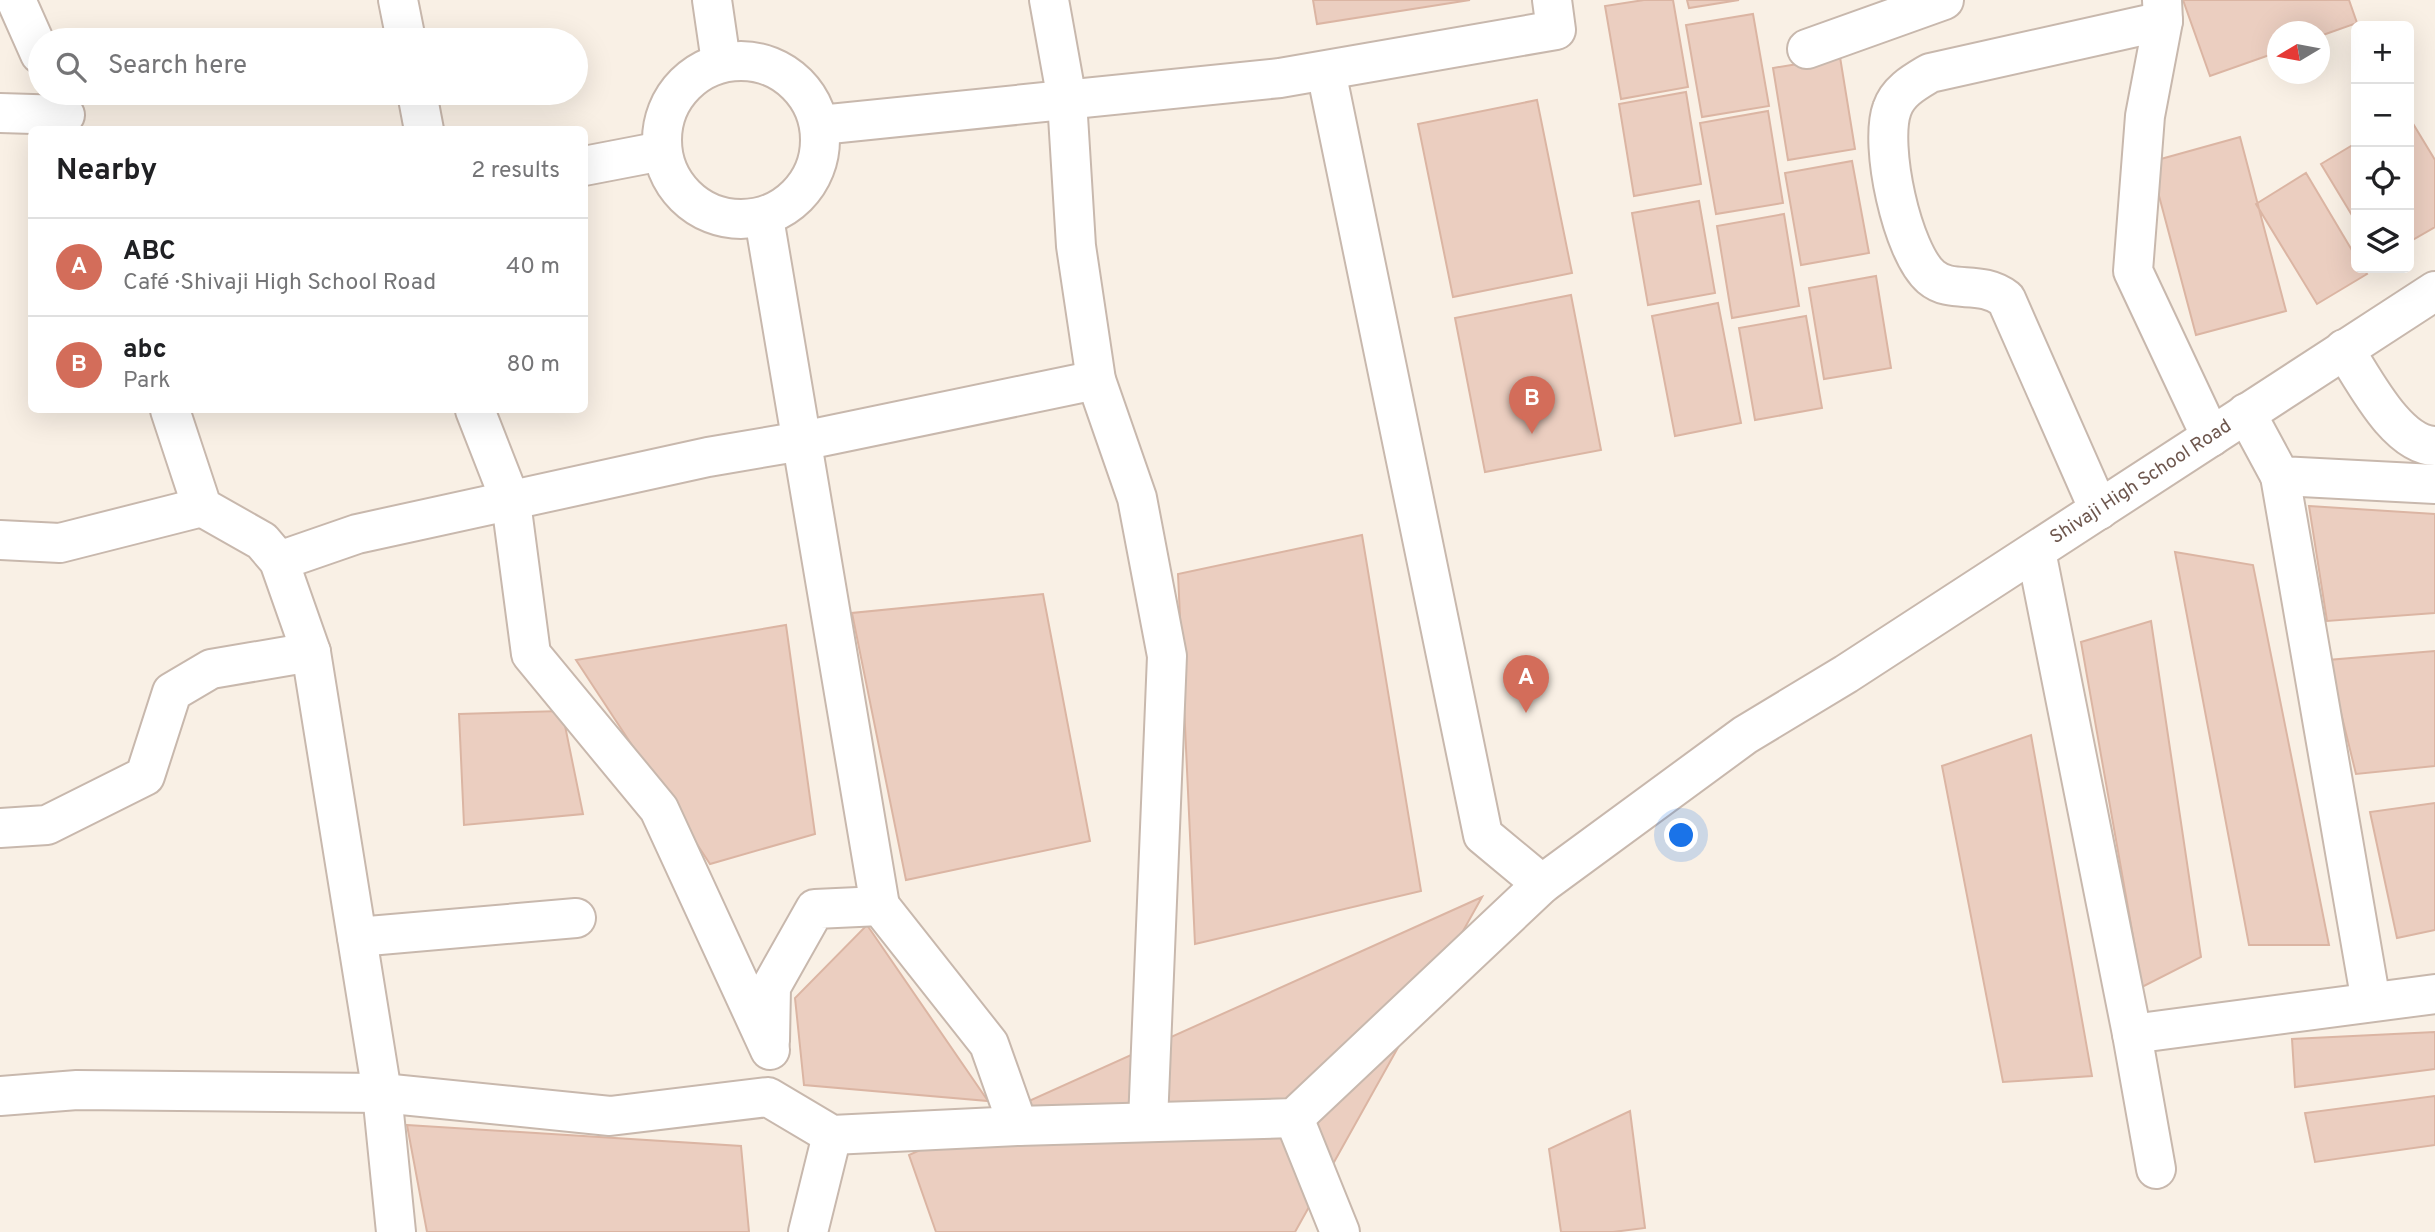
<!DOCTYPE html>
<html lang="en">
<head>
<meta charset="utf-8">
<style>
  body { margin:0; font-family:Overpass,sans-serif; background:#f6f6f6; color:#202124 }
  .controls { position:absolute; right:21px; top:21px; display:grid; overflow:hidden; border-radius:10px; box-shadow:0 7px 28px #0002 }
  .controls button { width:63px; height:63px; display:grid; place-items:center; padding:0; border:0; border-bottom:2px solid #e0e0e0; background:#fff; color:#202124; font:35px sans-serif }
  .compass { position:absolute; left:2267px; top:21px; width:63px; height:63px; border-radius:50%; background:#fff; box-shadow:0 7px 28px #0002; rotate:260deg }
  .you { position:absolute; left:1682px; top:836px; width:24px; height:24px; margin:-18px; border:5px solid #fff; border-radius:50%; background:#1a73e8; box-shadow:0 0 0 10px #1a73e833 }
  .badge { display:grid; place-items:center; width:46px; height:46px; border-radius:50%; background:#d36d5a; color:#fff; font-size:23px; font-weight:700 }
  .pin { position:absolute; translate:-50% -58px; filter:drop-shadow(0 2px 4px #0008) }
  .pin::after { content:''; position:absolute; top:37px; width:24px; height:21px; background:inherit; clip-path:polygon(0 0,100% 0,50% 100%) }
  .list { margin:0; padding:0; list-style:none }
  h2 { display:flex; justify-content:space-between; align-items:center; height:91px; margin:0; padding:0 28px; font-size:30px }
  h2 small { font-size:23px; font-weight:400; color:#757577 }
  .list li { display:grid; grid-template-columns:46px 1fr auto; gap:21px; align-items:center; box-sizing:border-box; height:98px; padding:0 28px; border-top:2px solid #e0e0e0 }
  .list b { display:block; font-size:26px; white-space:nowrap }
  .list p { margin:0; font-size:23px; white-space:nowrap; color:#757577 }
  .list em { font-size:23px; font-style:normal; color:#757577 }
  .icon { flex:none; width:38px; height:38px; fill:none; stroke:currentColor; stroke-width:2; stroke-linecap:round; stroke-linejoin:round }
  .map { position:relative; flex:none; width:2435px; height:1232px; overflow:hidden }
  .search { position:absolute; background:#fff; box-shadow:0 7px 28px #0002; left:28px; top:28px; width:560px; height:77px; display:flex; align-items:center; gap:18px; box-sizing:border-box; padding:0 24px; border-radius:38px; color:#757577; font-size:26px }
  .panel { position:absolute; background:#fff; box-shadow:0 7px 28px #0002; left:28px; top:126px; width:560px; height:287px; border-radius:10px }
  .map>svg:first-child { display:block }
</style>
</head>
<body>
<div class="map">
<svg width="2435" height="1232" viewBox="0 0 2435 1232">
  <rect width="100%" height="100%" fill="#f9f0e5"/>
  <path fill="#ebcec0" stroke="#dbb5a3" stroke-width="2" d="M 1313,0 L 1470,0 L 1317,24 Z
    M 1644,0 L 1673,0 L 1688,87 L 1621,99 L 1605,6 Z
    M 1687,0 L 1739,0 L 1689,8 Z
    M 2183,0 L 2349,0 L 2357,23 L 2320,36 L 2320,32 L 2278,32 L 2278,52 L 2210,76 Z
    M 1753,14 L 1769,106 L 1702,117 L 1686,25 Z
    M 1840,57 L 1855,149 L 1788,160 L 1773,68 Z
    M 1686,92 L 1701,184 L 1634,196 L 1619,104 Z
    M 1537,100 L 1572,273 L 1453,297 L 1418,124 Z
    M 1768,111 L 1783,203 L 1716,214 L 1700,123 Z
    M 2409,117 L 2435,160 L 2435,227 L 2409,242 Z
    M 2240,137 L 2286,311 L 2196,335 L 2150,162 Z
    M 2356,143 L 2356,222 L 2321,164 Z
    M 1852,161 L 1869,253 L 1801,265 L 1785,173 Z
    M 2306,173 L 2356,257 L 2356,268 L 2363,268 L 2367,274 L 2317,304 L 2256,204 Z
    M 1699,201 L 1715,293 L 1648,305 L 1632,213 Z
    M 1784,214 L 1799,306 L 1732,318 L 1717,226 Z
    M 1876,276 L 1891,368 L 1824,379 L 1809,288 Z
    M 1571,295 L 1601,450 L 1485,472 L 1455,318 Z
    M 1718,303 L 1741,423 L 1675,436 L 1652,316 Z
    M 1806,316 L 1822,408 L 1755,420 L 1739,328 Z
    M 2309,506 L 2435,514 L 2435,613 L 2327,621 Z
    M 1362,535 L 1421,891 L 1195,944 L 1178,574 Z
    M 2175,552 L 2253,565 L 2329,945 L 2249,945 Z
    M 1043,594 L 1090,841 L 906,880 L 852,613 Z
    M 2151,621 L 2201,957 L 2142,987 L 2081,642 Z
    M 786,625 L 815,834 L 710,864 L 576,660 Z
    M 2435,651 L 2435,766 L 2356,774 L 2328,660 Z
    M 562,711 L 583,814 L 464,825 L 459,714 Z
    M 2031,735 L 2092,1076 L 2003,1082 L 1942,766 Z
    M 2435,803 L 2435,930 L 2397,938 L 2370,812 Z
    M 1482,897 L 1295,1232 L 936,1232 L 909,1155 Z
    M 867,925 L 988,1101 L 804,1085 L 795,998 Z
    M 2435,1032 L 2435,1069 L 2295,1087 L 2292,1039 Z
    M 2435,1096 L 2435,1145 L 2315,1162 L 2305,1113 Z
    M 1630,1111 L 1645,1228 L 1613,1232 L 1561,1232 L 1549,1149 Z
    M 407,1125 L 741,1146 L 749,1232 L 427,1232 Z"/>
  <g fill="none" stroke-linecap="round" stroke-linejoin="round">
    <g stroke="#c8b8ad" stroke-width="42">
      <g id="minor">
        <path d="M 16,0 L 40,54"/>
        <path d="M 398,0 L 406,40"/>
        <path d="M 712,0 L 721,62"/>
        <path d="M 1049,0 L 1067,100 L 1076,246 L 1096,380 L 1137,498 L 1167,656 L 1148,1122"/>
        <path d="M 2162,0 L 2163,21 L 2145,116 L 2133,271 L 2211,437"/>
        <path d="M 1807,49 L 1944,0"/>
        <circle cx="741" cy="140" r="79"/>
        <path d="M 1326,71 L 1483,835 L 1542,884"/>
        <path d="M 417,93 L 424,130"/>
        <path d="M 0,113 L 65,115"/>
        <path d="M 820,125 L 1280,78 L 1556,30 L 1552,0"/>
        <path d="M 584,166 L 662,151"/>
        <path d="M 764,218 L 880,906"/>
        <path d="M 2344,349 C 2364,379 2396,445 2435,446"/>
        <path d="M 170,410 L 202,507 L 262,541 L 279,561 L 311,652 L 382,1093 L 396,1232"/>
        <path d="M 475,410 L 511,502 L 531,654 L 659,809 L 770,1050"/>
        <path d="M 2246,413 L 2280,476 L 2435,484"/>
        <path d="M 2280,476 L 2371,1002"/>
        <path d="M 2099,510 L 2006,299 C 1980,279 1952,295 1931,277 C 1902,252 1879,145 1892,109 C 1898,91 1915,82 1930,73 L 2163,21"/>
        <path d="M 0,540 L 60,543 L 202,507"/>
        <path d="M 2036,551 L 2132,1034 L 2156,1169"/>
        <path d="M 279,561 L 357,534 L 708,457 L 802,441 L 1096,380"/>
        <path d="M 0,828 L 47,825 L 145,776 L 172,692 L 211,669 L 311,652"/>
        <path d="M 357,937 L 576,918"/>
        <path d="M 2132,1034 L 2435,994"/>
        <path d="M 770,1041 L 771,987 L 815,909 L 880,906 L 989,1044 L 1018,1126"/>
        <path id="s1" d="M 0,1096 L 77,1090 L 382,1093 L 610,1116 L 768,1097 L 832,1135 L 1018,1126 L 1294,1118 L 1542,884 L 1745,735 L 1846,674 L 2435,291"/>
        <path d="M 1294,1118 L 1340,1232"/>
        <path d="M 808,1232 L 832,1135"/>
      </g>
    </g>
    <use href="#minor" stroke="#fff" stroke-width="38"/>
  </g>
  <g text-anchor="middle" dominant-baseline="central" stroke-width="5" stroke-linejoin="round" paint-order="stroke">
    <g font-size="19" fill="#6e574e" stroke="#fcf4eb">
      <text stroke="none"><textPath href="#s1" startOffset="2370">Shivaji High School Road</textPath></text>
    </g>
  </g>
</svg>
<div class="controls">
<button>+</button>
<button>−</button>
<button><svg class="icon" aria-label="locate" viewBox="0 0 24 24"><circle cx="12" cy="12" r="6"/><path d="M12 2v4M12 18v4M2 12h4M18 12h4"/></svg></button>
<button><svg class="icon" aria-label="layers" viewBox="0 0 24 24"><path d="M12 4l9 5-9 5-9-5zM3 14l9 5 9-5"/></svg></button>
</div>
<svg class="compass" viewBox="-18 -18 36 36"><path d="M0-13l5 13h-10z" fill="#e53935"/><path d="M0 13l5-13h-10z" fill="#757577"/></svg>
<div class="you"></div>
<div class="pin badge" style="left:1526px;top:713px">A</div>
<div class="pin badge" style="left:1532px;top:434px">B</div>
<div class="search"><svg class="icon" aria-label="search" viewBox="0 0 24 24"><circle cx="10" cy="10" r="6"/><path d="M15 15l6 6"/></svg>Search here</div>
<section class="panel">
<h2>Nearby<small>2 results</small></h2>
<ul class="list">
<li><span class="badge">A</span><div><b>ABC</b><p>Café · Shivaji High School Road</p></div><em>40 m</em></li>
<li><span class="badge">B</span><div><b>abc</b><p>Park</p></div><em>80 m</em></li>
</ul>
</section>
</div>
</body>
</html>
